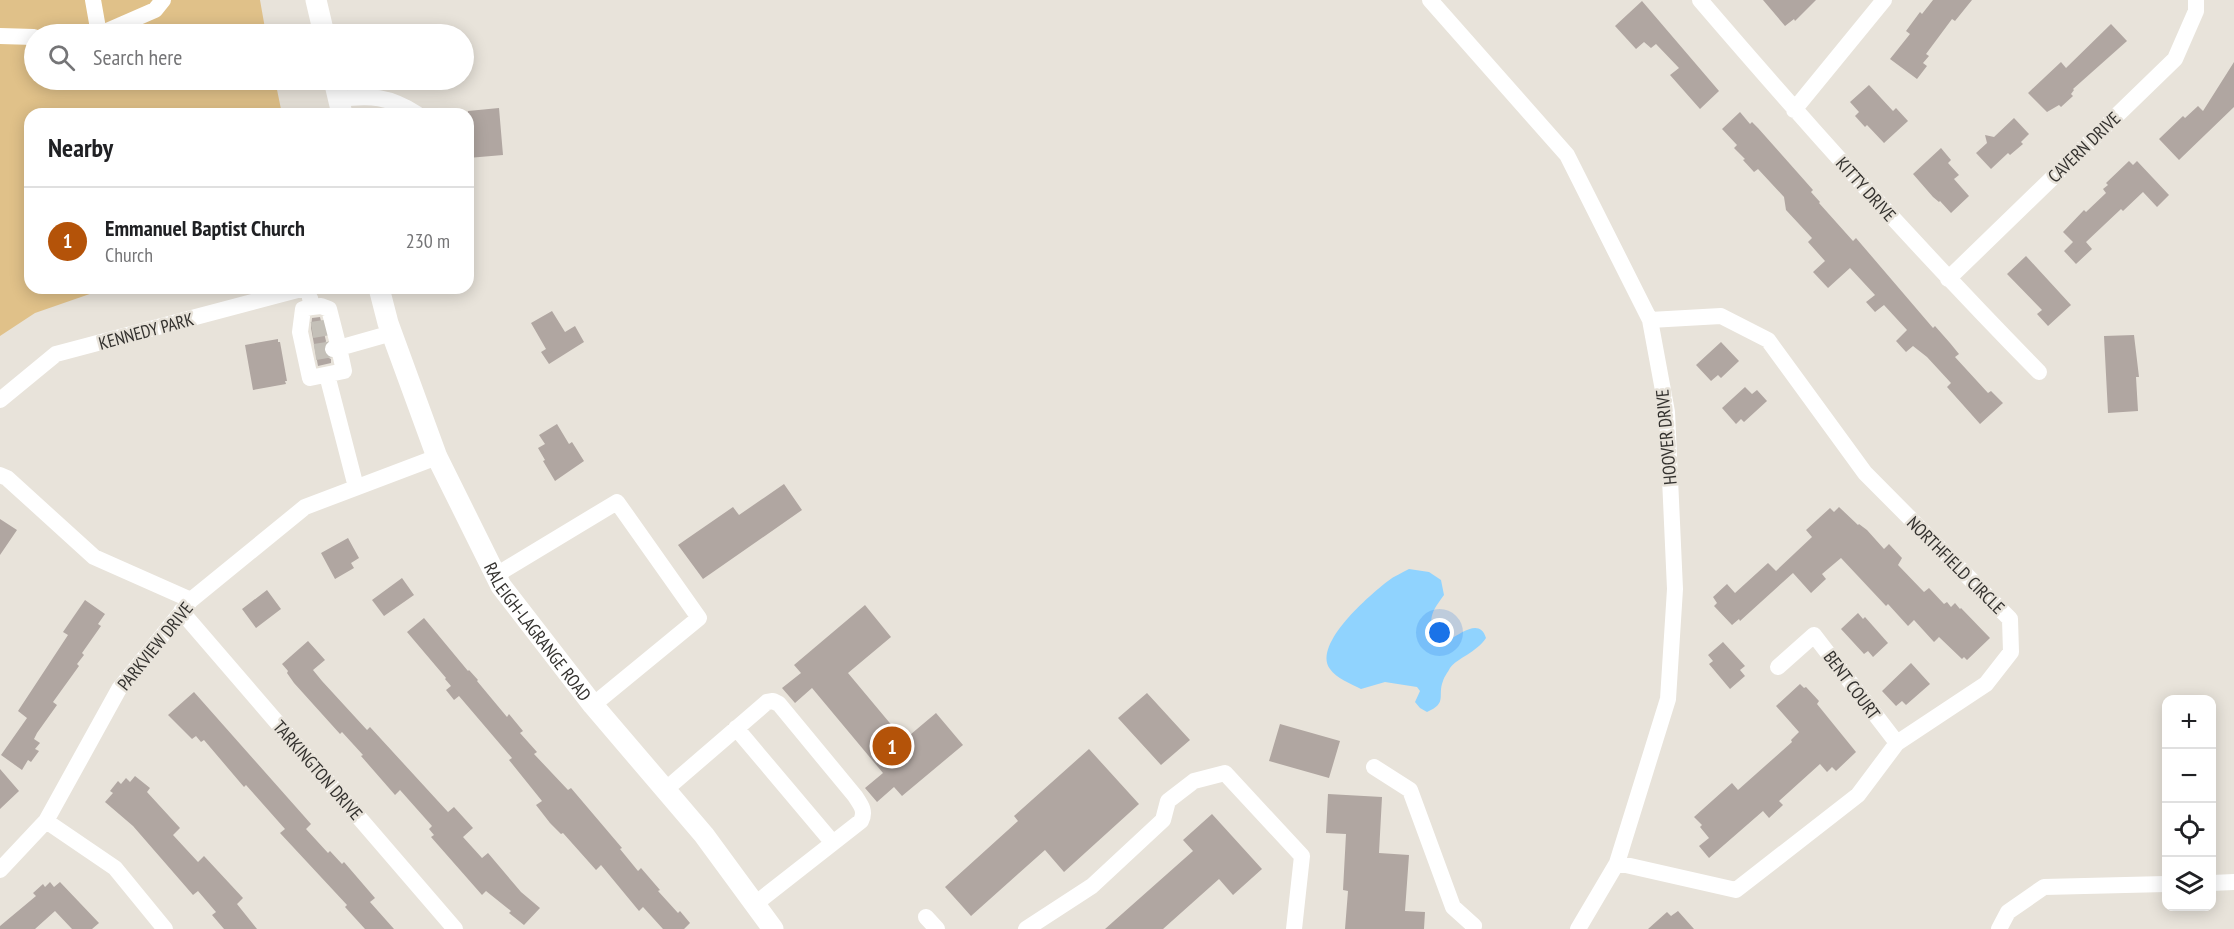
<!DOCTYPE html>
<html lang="en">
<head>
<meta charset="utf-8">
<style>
  body { margin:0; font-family:"PT Sans Narrow",sans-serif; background:#f2f2f2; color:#202124 }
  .controls { position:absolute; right:18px; bottom:18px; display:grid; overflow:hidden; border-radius:12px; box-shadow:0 3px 15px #0003 }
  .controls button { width:54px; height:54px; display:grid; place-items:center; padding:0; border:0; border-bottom:2px solid #e0e0e0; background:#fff; color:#202124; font:30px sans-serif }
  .you { position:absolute; left:1440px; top:633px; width:21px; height:21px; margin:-15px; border:4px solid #fff; border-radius:50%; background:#1a73e8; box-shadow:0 0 0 9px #1a73e833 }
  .badge { display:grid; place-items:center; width:39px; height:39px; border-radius:50%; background:#b45309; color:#fff; font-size:20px; font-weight:700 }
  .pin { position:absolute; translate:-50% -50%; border:3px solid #fff; box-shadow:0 2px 6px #0006 }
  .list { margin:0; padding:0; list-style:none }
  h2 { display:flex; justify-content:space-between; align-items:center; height:78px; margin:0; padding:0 24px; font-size:26px }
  h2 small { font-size:20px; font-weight:400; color:#757577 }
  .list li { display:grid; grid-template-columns:39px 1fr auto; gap:18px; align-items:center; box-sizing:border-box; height:108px; padding:0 24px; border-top:2px solid #e0e0e0 }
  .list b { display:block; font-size:22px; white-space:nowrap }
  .list p { margin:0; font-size:20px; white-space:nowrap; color:#757577 }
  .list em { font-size:20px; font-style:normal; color:#757577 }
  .icon { flex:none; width:33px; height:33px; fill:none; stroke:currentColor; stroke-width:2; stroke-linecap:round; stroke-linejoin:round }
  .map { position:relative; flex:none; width:2234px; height:929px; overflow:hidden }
  .search { position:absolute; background:#fff; box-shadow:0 3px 15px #0003; left:24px; top:24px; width:450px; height:66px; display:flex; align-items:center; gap:15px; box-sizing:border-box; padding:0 21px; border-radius:33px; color:#757577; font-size:22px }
  .panel { position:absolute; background:#fff; box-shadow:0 3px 15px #0003; left:24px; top:108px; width:450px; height:186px; border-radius:18px }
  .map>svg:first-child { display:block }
</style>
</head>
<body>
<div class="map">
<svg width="2234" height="929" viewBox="0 0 2234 929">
  <rect width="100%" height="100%" fill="#e8e3da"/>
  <path fill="#e0c189" d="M 0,0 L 260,0 L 266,34 L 34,34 L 34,80 L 275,80 L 282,114 L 30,114 L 30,288 L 107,288 L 35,313 L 0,336 Z"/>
  <path fill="#90d3fe" d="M 1409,569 L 1429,572 L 1441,580 L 1444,595 C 1434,609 1426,618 1436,635 L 1450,639 C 1462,633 1480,618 1486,638 C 1476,653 1457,658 1450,668 C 1448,672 1444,677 1443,681 C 1437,696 1448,703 1427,712 L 1420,708 L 1415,702 L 1420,691 L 1417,687 L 1385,682 L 1361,689 C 1351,684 1336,678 1330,669 C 1312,644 1371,594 1388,581 C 1394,576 1402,573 1409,569 Z"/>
  <path fill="#b0a6a1" d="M 1763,0 L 1816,0 L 1795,21 L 1794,19 L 1785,26 Z
    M 1933,0 L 1972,0 L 1955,21 L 1952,19 L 1926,54 L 1929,56 L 1923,63 L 1927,66 L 1917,79 L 1890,59 L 1910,34 L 1906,31 L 1920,12 L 1922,14 Z
    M 1642,1 L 1719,91 L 1700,109 L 1670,75 L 1679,68 L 1656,44 L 1651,48 L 1644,42 L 1636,49 L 1615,26 Z
    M 2111,24 L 2127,41 L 2073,89 L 2074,90 L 2071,94 L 2073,96 L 2061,107 L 2059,105 L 2047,112 L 2028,93 L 2061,62 L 2066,68 Z
    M 2234,62 L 2234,107 L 2179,160 L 2159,139 L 2183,116 L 2185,118 L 2198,106 L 2203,111 Z
    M 1869,85 L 1893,111 L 1896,108 L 1908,121 L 1884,143 L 1867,125 L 1865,127 L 1855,116 L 1859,112 L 1850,102 Z
    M 499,108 L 503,155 L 468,158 L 468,111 Z
    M 1740,112 L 1750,124 L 1752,122 L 1758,128 L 1813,190 L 1811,192 L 1820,202 L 1819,203 L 1853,241 L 1856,238 L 1933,328 L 1935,326 L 1950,343 L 1959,354 L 1955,357 L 1988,393 L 1991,391 L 2003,403 L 1980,424 L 1947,387 L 1951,383 L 1927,357 L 1913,346 L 1906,352 L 1896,341 L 1907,330 L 1884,305 L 1875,312 L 1866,302 L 1875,295 L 1850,268 L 1828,288 L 1813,272 L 1825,261 L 1808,242 L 1812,238 L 1786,210 L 1784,197 L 1758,169 L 1754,172 L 1743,160 L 1745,159 L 1734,148 L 1737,145 L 1722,129 Z
    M 2014,118 L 2029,134 L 2021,142 L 2023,144 L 2010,155 L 2008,153 L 1991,169 L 1976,153 L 1987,143 L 1985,135 L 1994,137 Z
    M 1941,148 L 1951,160 L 1948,163 L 1959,175 L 1954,179 L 1969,196 L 1951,213 L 1940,201 L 1939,202 L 1933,197 L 1913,174 Z
    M 2129,161 L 2133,165 L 2137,161 L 2169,195 L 2157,207 L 2143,192 L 2123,211 L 2121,209 L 2086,242 L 2092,249 L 2076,264 L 2064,251 L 2073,242 L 2063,232 L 2084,210 L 2086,212 L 2106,193 L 2103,189 L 2108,185 L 2106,183 Z
    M 2026,256 L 2071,305 L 2048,326 L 2037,314 L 2042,310 L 2007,274 Z
    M 552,311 L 565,332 L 575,326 L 584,342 L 549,364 L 541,352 L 546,349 L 531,323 Z
    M 320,317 L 326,341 L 323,351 L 325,356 L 331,359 L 331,363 L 318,366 L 311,328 L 312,318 Z
    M 2134,335 L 2139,377 L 2136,377 L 2138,411 L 2108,413 L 2104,336 Z
    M 278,339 L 278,342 L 280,342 L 287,381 L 285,381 L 286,384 L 253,390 L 245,345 Z
    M 1721,342 L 1739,361 L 1721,378 L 1718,375 L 1711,381 L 1696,365 Z
    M 1745,387 L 1752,394 L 1757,390 L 1767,401 L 1744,422 L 1741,419 L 1736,424 L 1722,408 Z
    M 557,424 L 569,444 L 572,442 L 584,461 L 555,481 L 543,461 L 545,460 L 538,448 L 545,444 L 539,435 Z
    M 784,484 L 802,510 L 703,579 L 678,545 L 733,507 L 739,515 Z
    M 1839,507 L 1858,525 L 1859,524 L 1867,530 L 1884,549 L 1889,544 L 1902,558 L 1898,565 L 1924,592 L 1929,588 L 1944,604 L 1947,602 L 1951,607 L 1955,603 L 1960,609 L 1961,608 L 1990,638 L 1967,660 L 1964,657 L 1962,659 L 1939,637 L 1934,642 L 1914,620 L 1908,626 L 1888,604 L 1886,606 L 1841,558 L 1822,574 L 1826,579 L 1811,593 L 1793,573 L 1740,621 L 1739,619 L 1732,625 L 1714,606 L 1717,603 L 1713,597 L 1727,584 L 1735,593 L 1768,563 L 1776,571 L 1812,537 L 1806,530 L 1830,508 L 1834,512 Z
    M 0,519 L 17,530 L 0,555 Z
    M 348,538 L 359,558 L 351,563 L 354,568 L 335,579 L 321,553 Z
    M 402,578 L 414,595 L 384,616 L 372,600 Z
    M 267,590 L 281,609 L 256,628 L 242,609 Z
    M 85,600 L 105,614 L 98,624 L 101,626 L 82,653 L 84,655 L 77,664 L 79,666 L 53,702 L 57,705 L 37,733 L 34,739 L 40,743 L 35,749 L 39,751 L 31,762 L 28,760 L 22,770 L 1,755 L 27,718 L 18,711 L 68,635 L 63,632 Z
    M 865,605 L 891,637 L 848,673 L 904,740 L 936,713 L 963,745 L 902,796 L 894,787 L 877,802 L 865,788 L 883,773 L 812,688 L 795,703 L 782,688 L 801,673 L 794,665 Z
    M 1858,613 L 1863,619 L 1865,617 L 1888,643 L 1873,657 L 1868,651 L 1864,654 L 1841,629 Z
    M 424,618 L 468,671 L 469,670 L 478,680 L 477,681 L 507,717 L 509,714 L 523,731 L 520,733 L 537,752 L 534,754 L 568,790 L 571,788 L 622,848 L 620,849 L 638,871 L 641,868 L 660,890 L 658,891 L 678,913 L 680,911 L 690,923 L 684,929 L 663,929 L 643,907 L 639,911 L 601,865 L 596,870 L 563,833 L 561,834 L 550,823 L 536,805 L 542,801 L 509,760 L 512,758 L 459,696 L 454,700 L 446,690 L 451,686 L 445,679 L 446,678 L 407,632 Z
    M 308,641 L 325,660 L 313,670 L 322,681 L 367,730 L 370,727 L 448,812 L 454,807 L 473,828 L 463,837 L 482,858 L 488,853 L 521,892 L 540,908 L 524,925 L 509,913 L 511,911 L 486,891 L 482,895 L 431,837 L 434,835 L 429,829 L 432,826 L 400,790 L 395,795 L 361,756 L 363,755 L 342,732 L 340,734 L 294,683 L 287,673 L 288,671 L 282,664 Z
    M 1723,642 L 1745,666 L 1740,670 L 1745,676 L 1730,689 L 1709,664 L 1713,661 L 1708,655 Z
    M 1911,663 L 1930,684 L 1906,705 L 1902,701 L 1896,706 L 1882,691 Z
    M 1800,684 L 1804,688 L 1806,687 L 1819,701 L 1817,704 L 1856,752 L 1836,771 L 1832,767 L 1827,772 L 1820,764 L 1779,801 L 1783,805 L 1769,818 L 1763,811 L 1709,858 L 1699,846 L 1709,838 L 1700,827 L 1702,825 L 1694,817 L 1732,783 L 1738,790 L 1792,742 L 1791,740 L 1799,732 L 1776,706 Z
    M 194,692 L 311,824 L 306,829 L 328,853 L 330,851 L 342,864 L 344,862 L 375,898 L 370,902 L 394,929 L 365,929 L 345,907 L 347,905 L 280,833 L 285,829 L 246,785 L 244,787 L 204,740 L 201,742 L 196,736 L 192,739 L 168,715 Z
    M 1147,693 L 1190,740 L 1161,765 L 1118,718 Z
    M 1280,724 L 1340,741 L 1329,778 L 1269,761 Z
    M 1089,749 L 1139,804 L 1064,872 L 1045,850 L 971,916 L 945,887 L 1018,821 L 1014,816 Z
    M 0,769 L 19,791 L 0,809 Z
    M 135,776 L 150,788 L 147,792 L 180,828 L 173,835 L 198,862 L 204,856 L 243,898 L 237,904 L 257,929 L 224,929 L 212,915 L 216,912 L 198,891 L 193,895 L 133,826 L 105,802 L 113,793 L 110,791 L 118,781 L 121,784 L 126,778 L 130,782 Z
    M 1328,794 L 1382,797 L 1379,853 L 1409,855 L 1405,911 L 1425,912 L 1424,929 L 1345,929 L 1348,891 L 1343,890 L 1346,834 L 1326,833 Z
    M 1212,814 L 1262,869 L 1233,895 L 1219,879 L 1163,929 L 1105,929 L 1193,851 L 1183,840 Z
    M 50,882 L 54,887 L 60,882 L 99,923 L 92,929 L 72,929 L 55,911 L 35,929 L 0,929 L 0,926 L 36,896 L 33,893 L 43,884 L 45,887 Z
    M 1678,911 L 1694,929 L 1648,929 L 1667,912 L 1671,916 Z"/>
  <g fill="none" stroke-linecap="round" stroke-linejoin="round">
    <path stroke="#c4c0b8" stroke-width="16" stroke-dasharray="16 8" stroke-linecap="butt" d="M 312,330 L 330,327
      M 315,352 L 333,349"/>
    <path stroke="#fff" stroke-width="16" d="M 93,0 L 99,34
      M 1430,0 L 1567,155 L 1650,320 L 1667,412 L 1675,589 L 1668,699 L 1617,863 L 1578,929
      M 1700,0 C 1809,127 1921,252 2039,372
      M 100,34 L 155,10 L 163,0
      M 0,36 L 34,37
      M 339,99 C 370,95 389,96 417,114
      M 1794,110 L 1884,0
      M 1948,279 L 2175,59 L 2196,11 L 2196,0
      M 310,298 L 312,307 L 321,306 L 329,309 L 339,348 L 333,349
      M 312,307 L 303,309 L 300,332 L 310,378 L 344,371 L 339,348 L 392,333
      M 327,375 L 356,487
      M 0,400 L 56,354 L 305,288
      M 0,475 L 7,478 L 94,557 L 191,600
      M 496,575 L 617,502 L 699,618 L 593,705
      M 181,611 L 455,929
      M 1778,667 L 1814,635 L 1897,743
      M 736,728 L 833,843
      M 1374,767 L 1410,790 L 1453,907 L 1474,926 L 1473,929
      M 665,790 L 767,702 L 773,701 L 779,704 L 855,796 C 861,805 866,811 861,821 L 755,904
      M 46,821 L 115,868 L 165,929
      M 1617,863 L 1736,890 L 1858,795 L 1897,743 L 1986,684 L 2011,652 L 2010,619 L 1865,473 L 1768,340 L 1721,316 L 1650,320
      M 0,870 L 46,821 L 119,689 L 191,600 L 305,507 L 437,457
      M 2212,883 L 2234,882
      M 926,917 L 937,929
      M 1026,929 L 1092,886 L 1163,820 L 1168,801 L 1194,781 L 1225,773 L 1302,856 L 1294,929
      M 1999,929 L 2008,912 L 2044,887 L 2166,884"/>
    <g stroke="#fff" stroke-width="21">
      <path d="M 316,0 L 324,34"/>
      <path d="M 334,80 L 342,114"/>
      <path id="s1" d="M 379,288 L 388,323 L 437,457 L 501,586 L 593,705 L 704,835 L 773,929"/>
    </g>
  </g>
  <g text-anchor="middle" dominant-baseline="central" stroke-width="5" stroke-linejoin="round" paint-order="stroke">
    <g font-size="18" fill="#34322f" stroke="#e8e3da">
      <text transform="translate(2084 147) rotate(-44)">CAVERN DRIVE</text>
      <text transform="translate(1866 189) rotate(48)">KITTY DRIVE</text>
      <text transform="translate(146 331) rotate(-15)">KENNEDY PARK</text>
      <text transform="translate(1666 437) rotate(-95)">HOOVER DRIVE</text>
      <text transform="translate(1956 565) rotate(45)">NORTHFIELD CIRCLE</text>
      <text stroke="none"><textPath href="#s1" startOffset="381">RALEIGH-LAGRANGE ROAD</textPath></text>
      <text transform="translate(155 646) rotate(-51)">PARKVIEW DRIVE</text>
      <text transform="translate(1852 685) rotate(53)">BENT COURT</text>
      <text transform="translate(318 770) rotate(49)">TARKINGTON DRIVE</text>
    </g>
  </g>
</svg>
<div class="controls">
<button>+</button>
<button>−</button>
<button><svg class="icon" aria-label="locate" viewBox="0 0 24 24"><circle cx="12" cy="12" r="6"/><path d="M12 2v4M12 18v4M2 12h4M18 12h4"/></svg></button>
<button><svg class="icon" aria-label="layers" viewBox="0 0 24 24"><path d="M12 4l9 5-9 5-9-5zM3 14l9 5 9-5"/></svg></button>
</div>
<div class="you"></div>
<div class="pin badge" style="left:892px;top:746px">1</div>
<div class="search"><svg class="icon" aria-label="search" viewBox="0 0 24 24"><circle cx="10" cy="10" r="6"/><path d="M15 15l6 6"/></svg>Search here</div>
<section class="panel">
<h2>Nearby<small></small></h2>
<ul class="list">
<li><span class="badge">1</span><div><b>Emmanuel Baptist Church</b><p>Church</p></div><em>230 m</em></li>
</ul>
</section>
</div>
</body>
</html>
